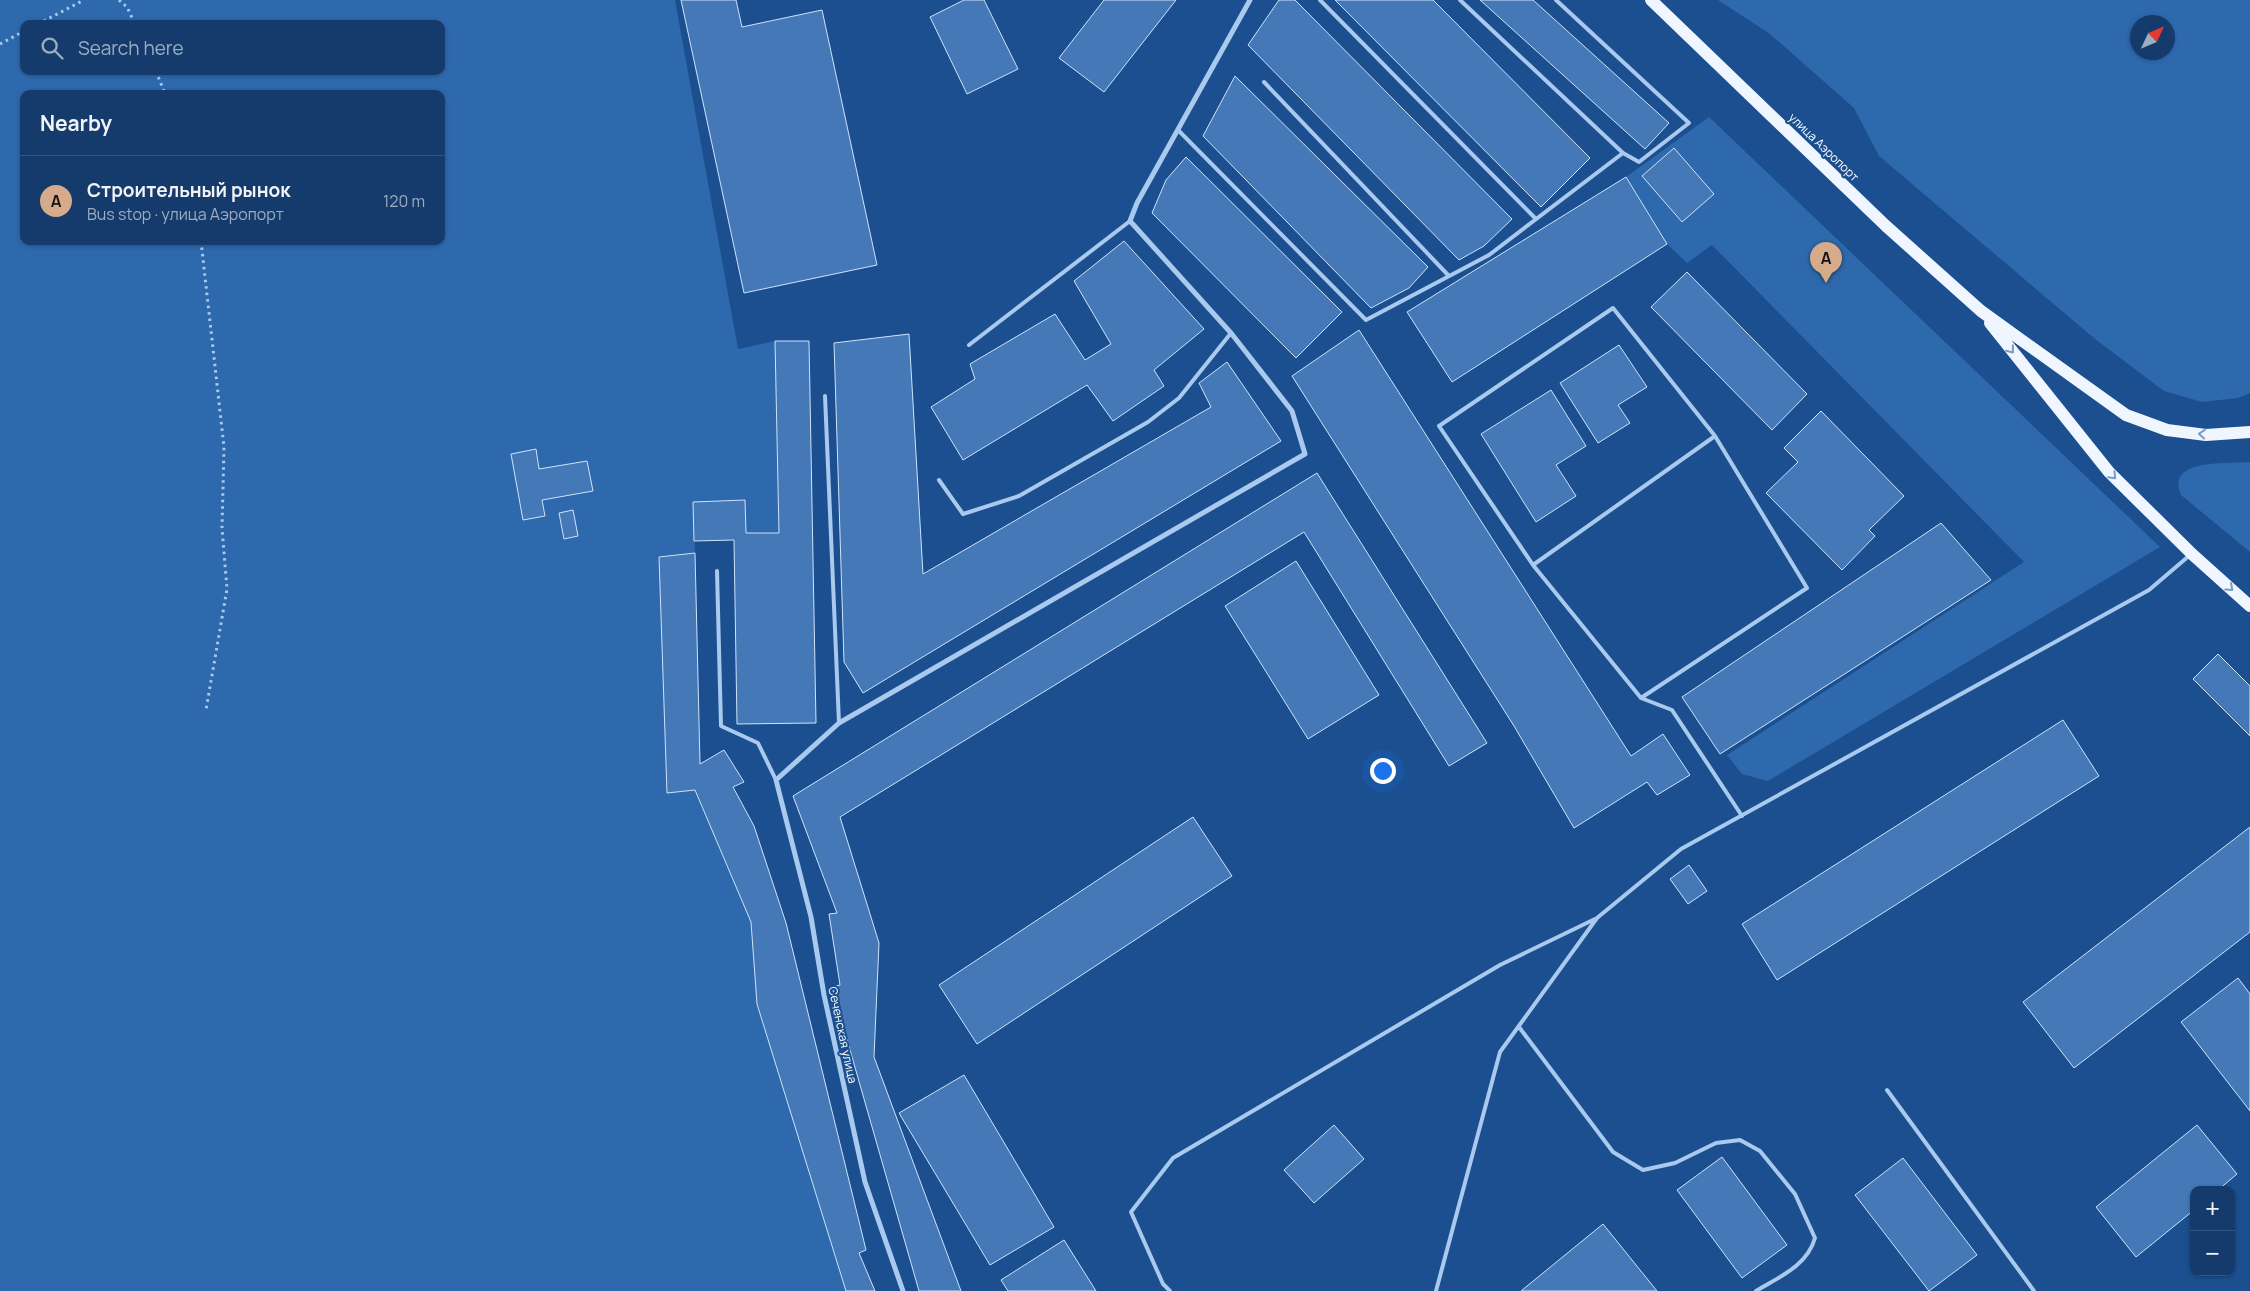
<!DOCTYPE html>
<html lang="en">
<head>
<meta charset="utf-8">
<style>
  body { margin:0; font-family:Manrope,sans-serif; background:#1d4271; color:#f1f3f6 }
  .controls { position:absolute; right:15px; bottom:15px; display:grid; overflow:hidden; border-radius:10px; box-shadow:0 1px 4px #0004 }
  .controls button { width:45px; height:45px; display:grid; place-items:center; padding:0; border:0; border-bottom:1px solid #33557e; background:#143b6b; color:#f1f3f6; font:25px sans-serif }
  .compass { position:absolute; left:2130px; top:15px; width:45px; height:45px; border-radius:50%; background:#143b6b; box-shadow:0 1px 4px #0004; rotate:46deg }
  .you { position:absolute; left:1382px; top:770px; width:18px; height:18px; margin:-12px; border:4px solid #fff; border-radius:50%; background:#1a73e8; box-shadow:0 0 0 8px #1a73e833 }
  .badge { display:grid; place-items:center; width:32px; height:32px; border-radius:50%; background:#d6ab8b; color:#111; font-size:16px; font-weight:700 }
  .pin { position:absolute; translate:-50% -41px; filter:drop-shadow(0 1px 2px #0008) }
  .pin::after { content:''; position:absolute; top:26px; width:18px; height:15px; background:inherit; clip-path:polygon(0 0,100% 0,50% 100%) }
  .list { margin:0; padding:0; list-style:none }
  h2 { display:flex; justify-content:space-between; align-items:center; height:65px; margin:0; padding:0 20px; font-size:21px }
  h2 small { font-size:16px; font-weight:400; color:#9dadc1 }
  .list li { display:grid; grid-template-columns:32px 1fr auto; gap:15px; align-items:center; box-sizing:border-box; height:90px; padding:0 20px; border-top:1px solid #33557e }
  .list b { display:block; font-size:19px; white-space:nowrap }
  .list p { margin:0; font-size:16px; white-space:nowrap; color:#9dadc1 }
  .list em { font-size:16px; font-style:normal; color:#9dadc1 }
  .icon { flex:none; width:28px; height:28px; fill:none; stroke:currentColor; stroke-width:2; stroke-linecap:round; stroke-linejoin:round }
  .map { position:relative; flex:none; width:2250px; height:1291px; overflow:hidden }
  .search { position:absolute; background:#143b6b; box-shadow:0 1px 4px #0004; left:20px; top:20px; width:425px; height:55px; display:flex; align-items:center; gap:12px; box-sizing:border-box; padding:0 18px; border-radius:10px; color:#9dadc1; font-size:19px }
  .panel { position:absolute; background:#143b6b; box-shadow:0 1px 4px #0004; left:20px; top:90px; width:425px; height:155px; border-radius:10px }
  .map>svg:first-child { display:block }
</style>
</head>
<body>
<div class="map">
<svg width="2250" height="1291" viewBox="0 0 2250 1291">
  <rect width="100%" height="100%" fill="#1b4f8f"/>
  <path fill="#2e69ad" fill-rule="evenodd" d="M 0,0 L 675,0 L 738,349 L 775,341 L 779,533 L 746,533 L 745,500 L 693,502 L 695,553 L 659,557 L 667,793 L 695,790 L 751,922 L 757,1004 L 846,1291 L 0,1291 ZM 24,24 L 441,24 L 441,71 L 24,71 ZM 24,94 L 441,94 L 441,241 L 24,241 Z
    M 1718,0 L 2250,0 L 2250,393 L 2238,398 L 2202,402 L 2164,391 L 2095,339 L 1879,156 L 1854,108 L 1770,34 ZM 2168,22 L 2168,52 L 2138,52 L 2138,22 Z
    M 1709,117 L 2160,547 L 1768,781 L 1742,774 L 1727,755 L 2024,562 L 1712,245 L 1687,263 L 1667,244 L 1626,177 Z
    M 2250,462 L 2250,552 L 2181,495 C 2165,458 2227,464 2250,462 Z"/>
  <path fill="#4478b7" stroke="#cfe3fa" d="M 681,0 L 736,0 L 742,27 L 822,10 L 877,265 L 744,293 Z
    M 964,0 L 984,0 L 1018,69 L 967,94 L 930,17 Z
    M 1104,0 L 1176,0 L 1104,92 L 1059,58 Z
    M 1279,0 L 1295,0 L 1512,219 L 1484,246 L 1459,260 L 1248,45 Z
    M 1335,0 L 1433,0 L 1590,158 L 1541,207 Z
    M 1480,0 L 1533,0 L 1669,123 L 1645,149 Z
    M 1235,76 L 1428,267 L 1409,288 L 1371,308 L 1203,136 Z
    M 1674,148 L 1714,194 L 1682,222 L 1642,176 Z
    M 1186,157 L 1342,312 L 1296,358 L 1152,213 L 1166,180 Z
    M 1626,177 L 1667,244 L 1452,382 L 1407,312 Z
    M 1124,241 L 1204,329 L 1154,370 L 1164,386 L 1113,421 L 1087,385 L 963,460 L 931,407 L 975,379 L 970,364 L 1055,314 L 1085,360 L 1111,344 L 1074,281 Z
    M 1687,272 L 1807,394 L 1772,430 L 1651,307 Z
    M 1359,330 L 1631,756 L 1663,734 L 1690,775 L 1657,795 L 1647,782 L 1574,828 L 1514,726 L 1292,376 Z
    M 909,334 L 923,574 L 1211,407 L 1199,383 L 1227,362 L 1281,441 L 863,693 L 844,662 L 834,343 Z
    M 775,341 L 809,341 L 816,723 L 737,724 L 734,540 L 694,541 L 693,502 L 745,500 L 746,533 L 779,533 Z
    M 1619,345 L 1647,387 L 1618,405 L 1630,423 L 1598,443 L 1560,383 Z
    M 1551,390 L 1586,446 L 1556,465 L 1576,496 L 1536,522 L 1481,434 Z
    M 1821,411 L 1904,496 L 1869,530 L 1875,536 L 1842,570 L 1766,493 L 1798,462 L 1784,448 Z
    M 536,449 L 539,469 L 587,461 L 593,491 L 542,500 L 545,516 L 523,520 L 511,454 Z
    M 1317,473 L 1487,743 L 1449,766 L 1304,532 L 840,817 L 879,943 L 874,1057 L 961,1291 L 919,1291 L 832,987 L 840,985 L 829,914 L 837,913 L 793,796 Z
    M 573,510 L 578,536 L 564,539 L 559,513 Z
    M 1941,523 L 1991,580 L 1720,754 L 1682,697 Z
    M 695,553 L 700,764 L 724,750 L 744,782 L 733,787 L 754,826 L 786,923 L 866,1250 L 859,1253 L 875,1291 L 846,1291 L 757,1004 L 751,922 L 695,790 L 667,793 L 659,557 Z
    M 1296,561 L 1379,695 L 1308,739 L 1225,606 Z
    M 2218,654 L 2250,686 L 2250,736 L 2193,679 Z
    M 2063,720 L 2099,776 L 1777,980 L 1742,924 Z
    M 1193,817 L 1232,876 L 977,1044 L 939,985 Z
    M 2250,827 L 2250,932 L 2074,1068 L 2023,1002 Z
    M 1689,865 L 1707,891 L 1688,904 L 1670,879 Z
    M 2238,978 L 2250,994 L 2250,1111 L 2181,1022 Z
    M 964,1075 L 1054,1227 L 990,1265 L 899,1113 Z
    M 1334,1125 L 1364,1159 L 1314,1203 L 1284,1170 Z
    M 2197,1125 L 2237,1174 L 2218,1190 L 2194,1190 L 2194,1210 L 2136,1257 L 2096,1207 Z
    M 1722,1157 L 1787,1245 L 1742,1278 L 1677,1190 Z
    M 1903,1158 L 1977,1255 L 1929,1291 L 1855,1195 Z
    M 1603,1224 L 1657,1291 L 1521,1291 Z
    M 1064,1240 L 1096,1291 L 1008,1291 L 1001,1280 Z"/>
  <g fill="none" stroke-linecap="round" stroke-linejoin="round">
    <path stroke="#a9c9ee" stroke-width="3" stroke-dasharray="2.5 4" stroke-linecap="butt" d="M 119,0 L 127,7 L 135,24
      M 38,24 L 84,0
      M 0,44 L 24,31
      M 156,71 L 165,94
      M 201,241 L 224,447 L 222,528 L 227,589 L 206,710"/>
    <path stroke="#a9c9ee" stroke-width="4" d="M 1320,0 L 1536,219
      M 1460,0 L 1623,153
      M 1264,82 L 1449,276
      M 1178,130 L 1366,320 L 1489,255 L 1623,153 L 1639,162 L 1689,123 L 1556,0
      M 969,345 L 1130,221
      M 825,396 L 839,723
      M 939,480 L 963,514 L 1019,496 L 1148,422 L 1179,398 L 1231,333
      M 1533,565 L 1715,436
      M 717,571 L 721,726 L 758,743 L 776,780
      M 1641,698 L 1807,588 L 1715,436 L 1613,308 L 1439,426 L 1533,565 L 1641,698 L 1672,710 L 1742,816
      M 1519,1027 L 1613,1152 L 1643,1170 L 1675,1163 L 1716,1143 L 1740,1140 L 1760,1151 L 1795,1194 L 1815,1238 C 1807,1266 1779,1277 1756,1291
      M 1887,1090 L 2034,1291
      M 1170,1291 L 1163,1284 L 1131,1212 L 1173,1158 L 1500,965 L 1595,919
      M 1436,1291 L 1500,1052 L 1597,918 L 1681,849 L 2149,590 L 2190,555"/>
    <path stroke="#a9c9ee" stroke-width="5" d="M 903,1291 L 865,1182 L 824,995 L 811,917 L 776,780 L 839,723 L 1305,454 L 1292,411 L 1231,333 L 1130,221 L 1137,203 L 1250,0"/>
    <path stroke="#f0f6ff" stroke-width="12" d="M 1651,0 L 1886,226 L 1981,311 L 2126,415 L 2167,430 L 2206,435 L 2250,432
      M 1990,323 L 2109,472 L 2192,554 L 2250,606"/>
  </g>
  <defs><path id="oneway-chevron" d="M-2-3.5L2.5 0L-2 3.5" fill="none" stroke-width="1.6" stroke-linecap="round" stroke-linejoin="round" transform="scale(1.25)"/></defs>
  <g stroke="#7b9ac1">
    <use href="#oneway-chevron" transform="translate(2011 350) rotate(51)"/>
    <use href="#oneway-chevron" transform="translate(2202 434) rotate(-175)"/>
    <use href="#oneway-chevron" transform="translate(2113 476) rotate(46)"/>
    <use href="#oneway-chevron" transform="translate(2230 588) rotate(42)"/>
  </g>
  <g text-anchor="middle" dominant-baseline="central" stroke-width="4" stroke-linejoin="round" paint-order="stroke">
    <g font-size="12" fill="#fff" stroke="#1b4f8f">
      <text transform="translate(1824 147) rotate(44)">улица Аэропорт</text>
      <text transform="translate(843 1035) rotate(78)">Сеченская улица</text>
    </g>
  </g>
</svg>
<div class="controls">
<button>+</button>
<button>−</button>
</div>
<svg class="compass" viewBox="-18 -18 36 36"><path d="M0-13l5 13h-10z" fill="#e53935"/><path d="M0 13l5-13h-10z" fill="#9dadc1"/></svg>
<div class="you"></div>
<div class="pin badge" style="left:1826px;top:283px">A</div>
<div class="search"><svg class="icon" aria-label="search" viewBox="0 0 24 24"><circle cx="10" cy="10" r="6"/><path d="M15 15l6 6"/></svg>Search here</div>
<section class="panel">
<h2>Nearby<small></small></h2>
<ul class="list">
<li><span class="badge">A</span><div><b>Строительный рынок</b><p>Bus stop · улица Аэропорт</p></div><em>120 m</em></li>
</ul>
</section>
</div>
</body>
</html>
